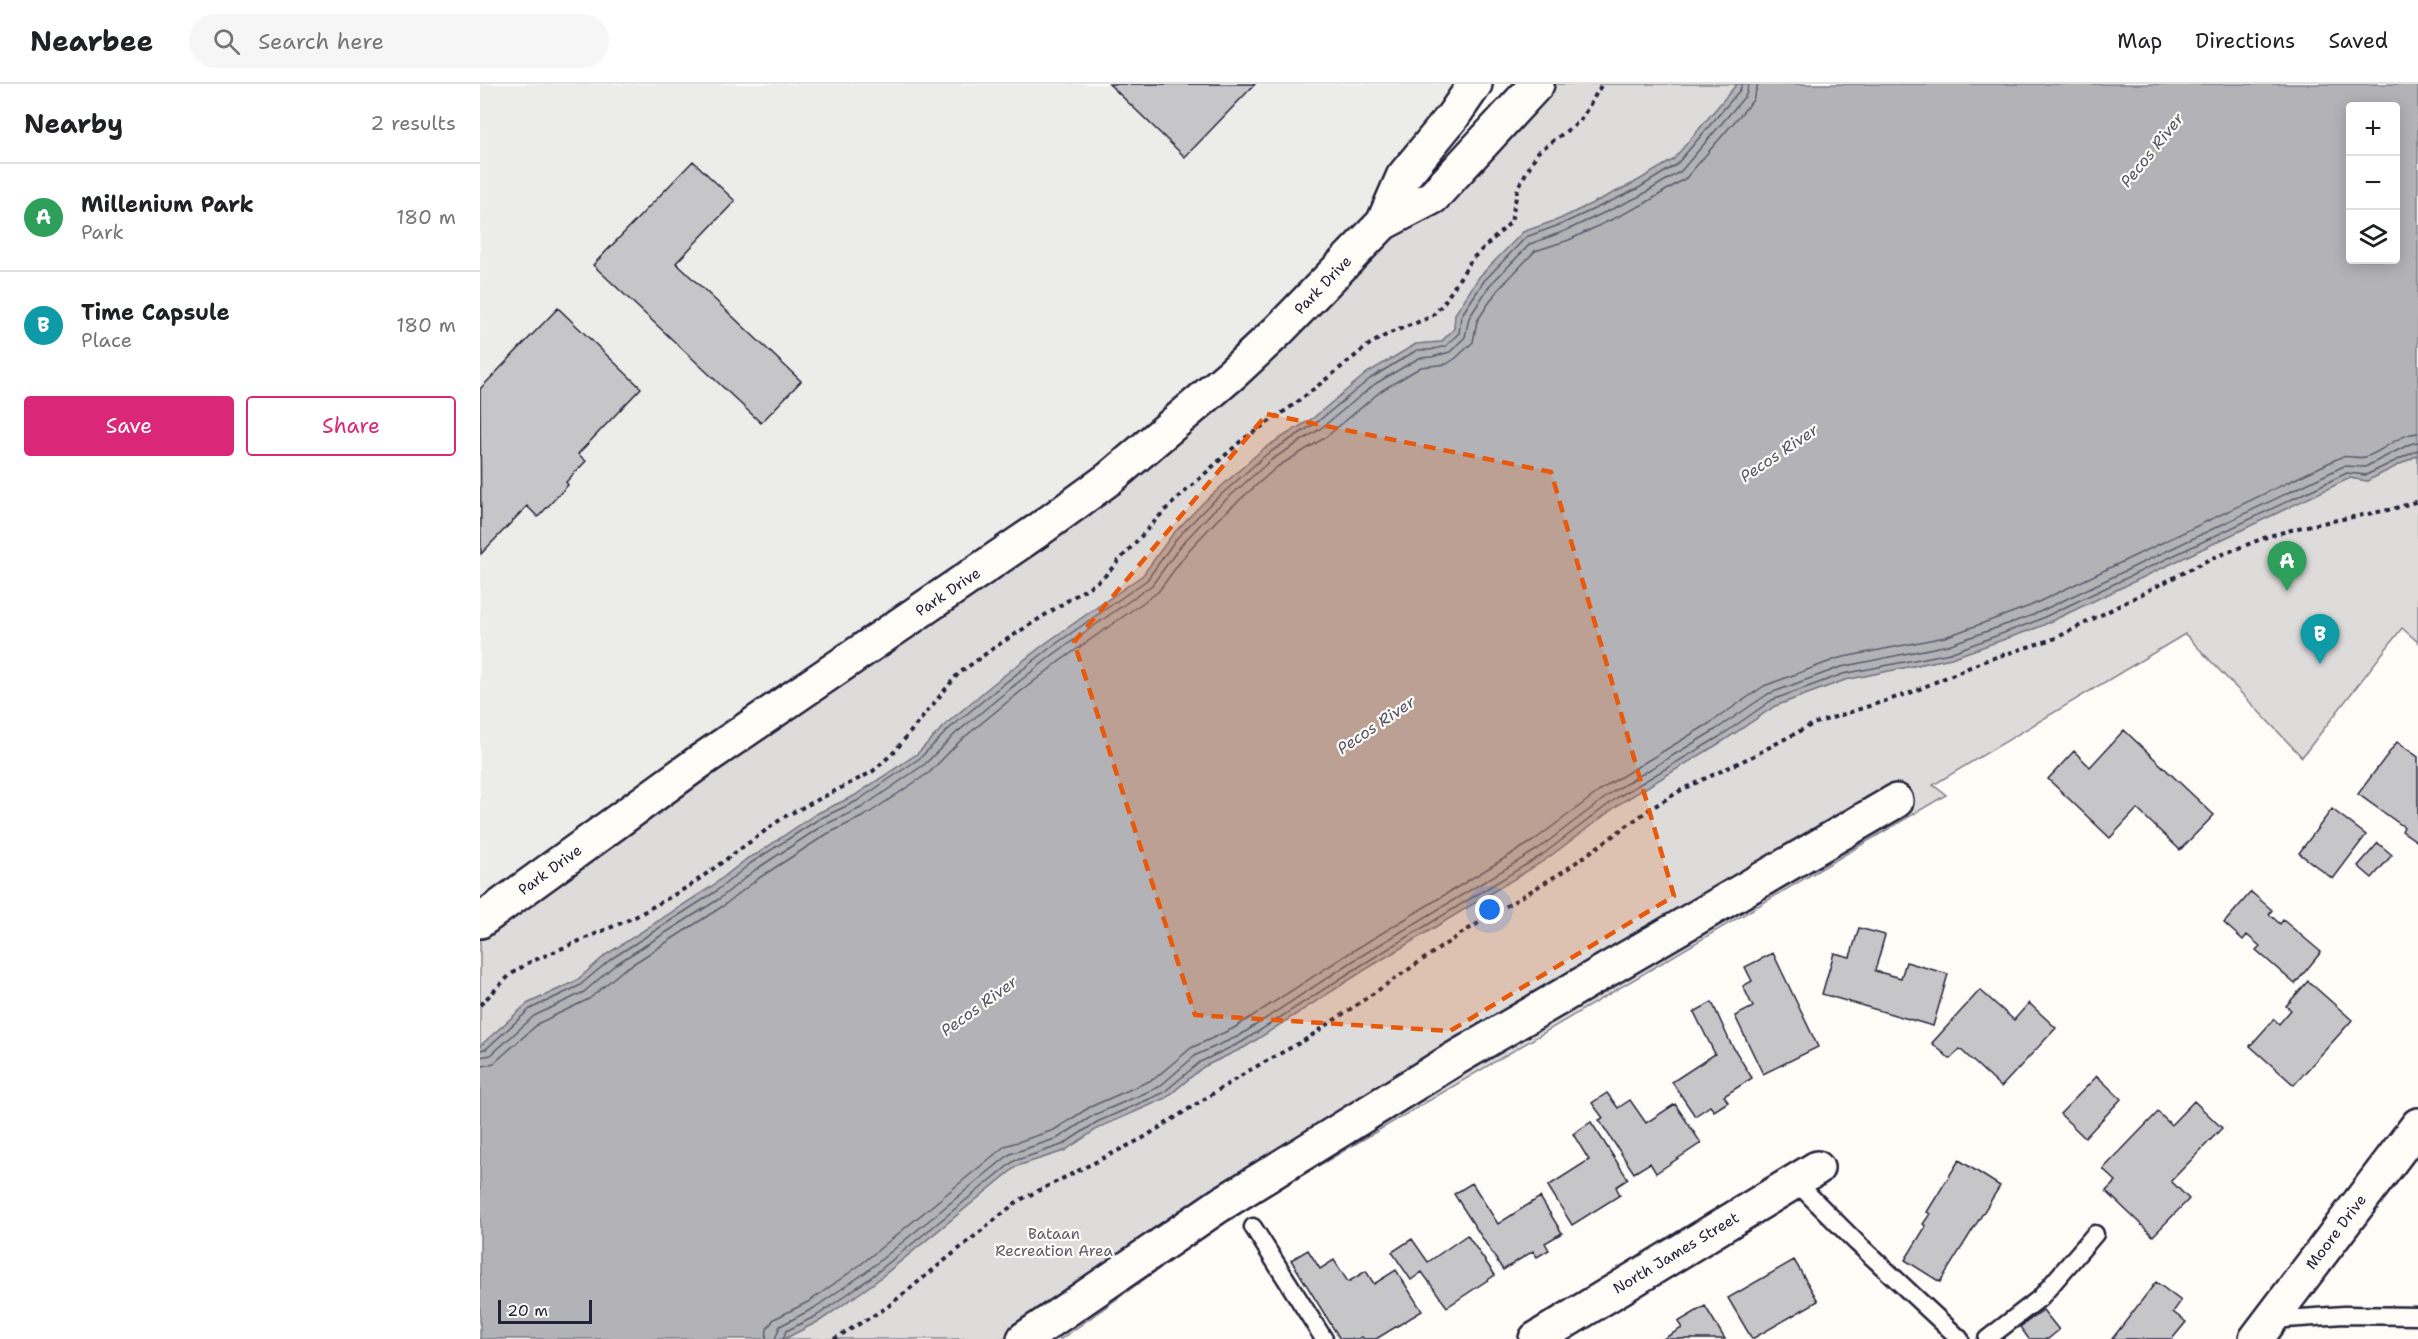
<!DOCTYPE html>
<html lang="en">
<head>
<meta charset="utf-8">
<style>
  body { margin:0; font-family:"Shantell Sans",sans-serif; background:#f6f6f6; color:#202124 }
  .controls { position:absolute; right:18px; top:18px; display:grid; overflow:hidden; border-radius:6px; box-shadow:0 3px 15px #0003 }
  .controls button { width:54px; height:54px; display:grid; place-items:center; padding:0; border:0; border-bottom:2px solid #e0e0e0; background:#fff; color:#202124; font:30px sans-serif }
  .scale { position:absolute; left:18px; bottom:15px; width:94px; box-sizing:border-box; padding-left:6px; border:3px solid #22223b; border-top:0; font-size:16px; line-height:21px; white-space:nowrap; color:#22223b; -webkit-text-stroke:4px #fdfcf7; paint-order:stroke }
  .you { position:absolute; left:1010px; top:826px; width:21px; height:21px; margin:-15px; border:4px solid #fff; border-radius:50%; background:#1a73e8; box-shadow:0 0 0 9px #1a73e833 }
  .badge { display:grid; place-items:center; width:39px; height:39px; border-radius:50%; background:#db2777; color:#fff; font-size:20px; font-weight:700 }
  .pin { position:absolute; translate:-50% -50px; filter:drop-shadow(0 2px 3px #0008) }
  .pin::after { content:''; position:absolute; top:32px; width:21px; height:18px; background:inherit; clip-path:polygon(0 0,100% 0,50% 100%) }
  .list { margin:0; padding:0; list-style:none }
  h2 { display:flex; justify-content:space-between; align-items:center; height:78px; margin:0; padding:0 24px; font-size:26px }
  h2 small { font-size:20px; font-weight:400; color:#757577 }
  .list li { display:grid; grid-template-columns:39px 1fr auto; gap:18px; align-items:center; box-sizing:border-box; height:108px; padding:0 24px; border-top:2px solid #e0e0e0 }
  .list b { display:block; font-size:22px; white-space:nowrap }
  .list p { margin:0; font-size:20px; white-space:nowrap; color:#757577 }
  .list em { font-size:20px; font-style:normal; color:#757577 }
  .actions { display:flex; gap:12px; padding:18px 24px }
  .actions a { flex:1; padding:14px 0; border:2px solid #db2777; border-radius:6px; text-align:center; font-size:21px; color:#db2777 }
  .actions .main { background:#db2777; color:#fff }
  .icon { flex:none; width:33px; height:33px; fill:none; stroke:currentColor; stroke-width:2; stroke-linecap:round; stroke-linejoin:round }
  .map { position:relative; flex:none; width:1938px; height:1255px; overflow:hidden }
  header { display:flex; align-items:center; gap:36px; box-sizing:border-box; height:84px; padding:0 30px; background:#fff; border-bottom:2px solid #e0e0e0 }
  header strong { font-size:28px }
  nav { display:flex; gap:33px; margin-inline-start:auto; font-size:21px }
  .search { width:420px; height:54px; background:#f6f6f6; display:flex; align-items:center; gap:15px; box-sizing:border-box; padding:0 21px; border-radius:33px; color:#757577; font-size:22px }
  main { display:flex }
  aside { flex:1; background:#fff }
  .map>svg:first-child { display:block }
</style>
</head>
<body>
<header>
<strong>Nearbee</strong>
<div class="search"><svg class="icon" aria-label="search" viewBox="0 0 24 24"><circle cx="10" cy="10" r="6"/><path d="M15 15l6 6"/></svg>Search here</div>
<nav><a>Map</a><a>Directions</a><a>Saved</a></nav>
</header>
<main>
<aside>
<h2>Nearby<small>2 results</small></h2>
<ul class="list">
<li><span class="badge" style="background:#2e9e5b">A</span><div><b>Millenium Park</b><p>Park</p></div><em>180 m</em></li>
<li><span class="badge" style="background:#0f9aa8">B</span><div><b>Time Capsule</b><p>Place</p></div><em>180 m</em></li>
</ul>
<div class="actions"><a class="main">Save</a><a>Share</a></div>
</aside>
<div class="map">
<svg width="1938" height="1255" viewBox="0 0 1938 1255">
  <rect width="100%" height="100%" fill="#fdfcf7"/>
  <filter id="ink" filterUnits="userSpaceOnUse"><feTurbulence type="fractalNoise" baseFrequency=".0167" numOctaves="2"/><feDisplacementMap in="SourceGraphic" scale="12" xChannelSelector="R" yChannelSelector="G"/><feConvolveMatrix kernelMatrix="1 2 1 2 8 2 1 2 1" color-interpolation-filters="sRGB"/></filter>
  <g filter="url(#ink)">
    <path fill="#ecece9" d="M 0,0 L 995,0 L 973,32 L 753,289 L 0,837 Z"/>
    <path fill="#dddcdb" stroke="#807f8b" stroke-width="1.5" d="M 1057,0 L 1257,0 L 1193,76 L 1154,99 L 1080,135 L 1043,148 L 975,230 L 974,245 L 961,258 L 936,260 L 887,289 L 832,335 L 783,365 L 723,419 L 692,451 L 663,491 L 566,559 L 512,601 L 466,640 L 437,670 L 374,712 L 336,730 L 277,770 L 268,774 L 231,803 L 127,870 L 96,897 L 47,920 L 0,962 L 0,837 L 560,445 Z
      M 1938,371 L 1938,558 L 1922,544 L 1822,673 L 1705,550 L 1453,701 L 1466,711 L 747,1136 L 581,1255 L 304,1255 L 341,1236 L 394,1199 L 537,1082 L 584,1067 L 620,1043 L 686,1014 L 723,983 L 765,963 L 883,887 L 1065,776 L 1142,718 L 1243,657 L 1295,622 L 1365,596 L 1471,574 L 1559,543 L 1870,394 L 1887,397 Z"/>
    <path fill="#b2b2b7" stroke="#787885" stroke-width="1.5" fill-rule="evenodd" d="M 1257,0 L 1938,0 L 1938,371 L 1887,397 L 1870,394 L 1559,543 L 1471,574 L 1365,596 L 1295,622 L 1243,657 L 1142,718 L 1065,776 L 883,887 L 765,963 L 723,983 L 686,1014 L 620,1043 L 584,1067 L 537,1082 L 394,1199 L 341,1236 L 304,1255 L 0,1255 L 0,962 L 47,920 L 96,897 L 127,870 L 231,803 L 268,774 L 277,770 L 336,730 L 374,712 L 437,670 L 466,640 L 512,601 L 566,559 L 663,491 L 692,451 L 723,419 L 783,365 L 832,335 L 887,289 L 936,260 L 961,258 L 974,245 L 975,230 L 999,193 L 1043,148 L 1080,135 L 1154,99 L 1193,76 ZM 1870,22 L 1916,22 L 1916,176 L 1870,176 Z"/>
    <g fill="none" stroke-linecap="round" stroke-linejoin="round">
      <path stroke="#5c5c6d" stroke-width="1.5" d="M 0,966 L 6,965 L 50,925 L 99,902 L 131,875 L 235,808 L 271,779 L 339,735 L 377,717 L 440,674 L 470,644 L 516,606 L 570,564 L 667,496 L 696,455 L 727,423 L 787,370 L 836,339 L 891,294 L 937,266 L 950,266 L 966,262 L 979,249 L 981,232 L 1004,197 L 1046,153 L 1082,140 L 1157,105 L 1196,81 L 1260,6 L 1262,0
        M 0,973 L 11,971 L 54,932 L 104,908 L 136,880 L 239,815 L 275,786 L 342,742 L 381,724 L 445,680 L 475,650 L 521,612 L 574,570 L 672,501 L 702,460 L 732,428 L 791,376 L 840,345 L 895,300 L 939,274 L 952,273 L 970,268 L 985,253 L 989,234 L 1010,201 L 1050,160 L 1085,147 L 1160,112 L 1201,87 L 1266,11 L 1269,0
        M 0,983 L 14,979 L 59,939 L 109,915 L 142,887 L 243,822 L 279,794 L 347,750 L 386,731 L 450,688 L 481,656 L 526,619 L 580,577 L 678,508 L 709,466 L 738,435 L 797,383 L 846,353 L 901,307 L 941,283 L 967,280 L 976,274 L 993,258 L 997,237 L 1017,207 L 1055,167 L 1089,156 L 1164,120 L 1206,94 L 1273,16 L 1278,0
        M 286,1255 L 287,1245 L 294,1235 L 330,1217 L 380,1181 L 525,1062 L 574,1046 L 610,1023 L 674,995 L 711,964 L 754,944 L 871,868 L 1053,757 L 1129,700 L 1230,639 L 1284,602 L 1359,574 L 1465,553 L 1550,522 L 1861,373 C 1869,371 1877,375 1885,373 C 1903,368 1918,350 1938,349
        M 295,1255 L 300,1242 L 334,1224 L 386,1188 L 530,1070 L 578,1054 L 614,1031 L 679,1003 L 716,971 L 759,952 L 876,875 L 1058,765 L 1134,707 L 1235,646 L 1288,610 L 1361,583 L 1468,561 L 1553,531 L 1864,382 L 1885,383 L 1930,360 L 1938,358
        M 303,1255 L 306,1247 L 338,1231 L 390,1194 L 534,1077 L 582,1061 L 617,1038 L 683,1009 L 720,978 L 762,958 L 880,882 L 1062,771 L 1138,713 L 1239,653 L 1292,616 L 1363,590 L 1470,569 L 1556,537 L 1867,389 L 1886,391 L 1938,366"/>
    </g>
    <path fill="#c6c6c8" stroke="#22223b" stroke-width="1.5" d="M 629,0 L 775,0 L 705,73 Z
      M 213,77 L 255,117 L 196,179 L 321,297 L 281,339 L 113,181 Z
      M 78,224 L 161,304 L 98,370 L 106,377 L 86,398 L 88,401 L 58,433 L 47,422 L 1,470 L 0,305 Z
      M 1644,646 L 1734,731 L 1700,766 L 1657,725 L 1630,754 L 1568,695 L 1594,667 L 1610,683 Z
      M 1917,658 L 1938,673 L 1938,758 L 1922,747 L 1924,743 L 1878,710 Z
      M 1852,725 L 1886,751 L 1853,795 L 1819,769 Z
      M 1898,759 L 1912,771 L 1892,794 L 1878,782 Z
      M 1771,808 L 1792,826 L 1789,830 L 1800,840 L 1803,836 L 1841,868 L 1815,900 L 1776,866 L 1780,862 L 1767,851 L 1763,856 L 1744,839 Z
      M 1379,844 L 1405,851 L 1395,887 L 1421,894 L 1426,878 L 1468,890 L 1453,942 L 1342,910 L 1354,869 L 1370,873 Z
      M 1293,869 L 1338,963 L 1283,990 L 1255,932 L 1273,923 L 1263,902 L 1272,897 L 1265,883 Z
      M 1828,897 L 1872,936 L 1814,1001 L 1770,962 L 1794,935 L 1799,940 L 1811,926 L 1806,922 Z
      M 1500,906 L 1534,936 L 1549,919 L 1576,944 L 1521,1003 L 1480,965 L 1470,975 L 1452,959 Z
      M 1232,918 L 1250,958 L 1272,994 L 1244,1012 L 1248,1018 L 1234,1027 L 1230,1022 L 1215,1032 L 1192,998 L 1235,970 L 1214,928 Z
      M 1617,992 L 1641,1015 L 1605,1054 L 1580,1030 Z
      M 1127,1009 L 1138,1024 L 1150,1016 L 1166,1039 L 1195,1020 L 1221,1059 L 1176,1089 L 1170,1079 L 1154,1089 L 1119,1036 L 1123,1034 L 1112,1019 Z
      M 1714,1017 L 1742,1044 L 1691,1097 L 1709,1115 L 1673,1152 L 1626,1107 L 1636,1097 L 1623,1085 L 1678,1028 L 1691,1041 Z
      M 1111,1038 L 1148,1095 L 1136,1103 L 1140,1111 L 1092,1141 L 1068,1102 L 1109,1076 L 1093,1050 Z
      M 1479,1076 L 1520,1102 L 1460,1198 L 1425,1176 L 1446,1142 L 1443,1140 L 1450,1130 L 1447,1128 Z
      M 992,1099 L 1018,1140 L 1060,1113 L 1082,1149 L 1065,1159 L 1069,1166 L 1057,1173 L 1053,1167 L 1023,1186 L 974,1110 Z
      M 987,1151 L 1015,1191 L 967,1223 L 942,1188 L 931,1196 L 912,1168 L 932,1155 L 948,1178 Z
      M 828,1166 L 840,1185 L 854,1176 L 868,1198 L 886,1187 L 894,1200 L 916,1186 L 942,1227 L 896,1255 L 884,1255 L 882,1253 L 878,1255 L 860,1255 L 811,1176 Z
      M 1314,1176 L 1338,1217 L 1272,1255 L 1248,1214 Z
      M 1676,1198 L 1701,1217 L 1693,1228 L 1706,1238 L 1692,1255 L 1632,1255 Z
      M 1225,1222 L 1245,1255 L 1183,1255 L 1202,1244 L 1198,1238 Z
      M 1563,1226 L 1579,1246 L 1568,1255 L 1549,1255 L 1540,1243 Z"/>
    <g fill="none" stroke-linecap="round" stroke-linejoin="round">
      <g stroke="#22223b" stroke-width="21">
        <path id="lane" d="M 1315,1097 L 1376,1158 L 1480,1255
          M 773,1143 L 844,1255
          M 1792,1236 L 1864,1231 L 1938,1232
          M 1507,1255 L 1560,1214 L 1615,1150"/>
      </g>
      <g stroke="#22223b" stroke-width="38">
        <path id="street" d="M 903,139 L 923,93 L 973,32 L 995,0
          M 0,837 L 219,678 L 560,445 L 630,394 L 753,289 L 798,247 L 903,139 L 953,113 L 1057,0
          M 544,1255 L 738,1122 L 976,974 L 1416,717
          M 1056,1255 L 1337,1084
          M 1776,1255 L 1938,1041"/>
      </g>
      <path stroke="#22223b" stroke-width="4" stroke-dasharray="4.5 4.5" stroke-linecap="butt" d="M 0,921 L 30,891 L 48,879 L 155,833 L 211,801 L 304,733 L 392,688 L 414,668 L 478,590 L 515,563 L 623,494 L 685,426 L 762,356 L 815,320 L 890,260 L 910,249 L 951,233 L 963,220 L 992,175 L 1031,138 L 1038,103 L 1058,68 L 1100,37 L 1122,0
        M 354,1255 L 406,1224 L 538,1117 L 663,1054 L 770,986 L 825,956 L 979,851 L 1087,785 L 1170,725 L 1203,705 L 1273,672 L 1333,640 L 1430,609 L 1504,577 L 1576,554 L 1728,476 L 1789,452 L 1822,443 L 1913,425 L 1938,417"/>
      <use href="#lane" stroke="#fdfcf7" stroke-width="16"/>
      <use href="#street" stroke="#fdfcf7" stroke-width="33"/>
    </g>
  </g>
  <path fill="#e8590c" fill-opacity="0.2" stroke="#e8590c" stroke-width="4.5" stroke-dasharray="12 8" stroke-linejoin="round" d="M 787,330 L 1071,388 L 1194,812 L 970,947 L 715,931 L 594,558 Z"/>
  <g text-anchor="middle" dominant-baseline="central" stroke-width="4.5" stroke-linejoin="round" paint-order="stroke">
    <g font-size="15" fill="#22223b" stroke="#fdfcf7">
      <text transform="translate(843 201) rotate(-46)">Park Drive</text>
      <text transform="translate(468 508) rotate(-34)">Park Drive</text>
      <text transform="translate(70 786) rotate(-36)">Park Drive</text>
      <text transform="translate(1856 1148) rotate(-53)">Moore Drive</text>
      <text transform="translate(1196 1169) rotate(-31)">North James Street</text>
    </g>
    <g font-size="15" fill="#5a5a6b" stroke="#fdfcf7">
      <text x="574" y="1150">Bataan<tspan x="574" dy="17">Recreation Area</tspan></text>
    </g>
    <g font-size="16" font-style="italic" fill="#545466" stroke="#fdfcf7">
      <text transform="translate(1672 66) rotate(-51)">Pecos River</text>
      <text transform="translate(1299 369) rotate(-34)">Pecos River</text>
      <text transform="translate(896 641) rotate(-34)">Pecos River</text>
      <text transform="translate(499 922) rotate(-36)">Pecos River</text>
    </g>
  </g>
</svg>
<div class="controls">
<button>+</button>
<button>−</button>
<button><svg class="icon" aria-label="layers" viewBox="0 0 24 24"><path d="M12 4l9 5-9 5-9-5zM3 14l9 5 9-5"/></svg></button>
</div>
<div class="scale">20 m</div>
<div class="you"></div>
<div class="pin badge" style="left:1807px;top:507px;background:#2e9e5b">A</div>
<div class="pin badge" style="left:1840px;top:580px;background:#0f9aa8">B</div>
</div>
</main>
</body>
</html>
